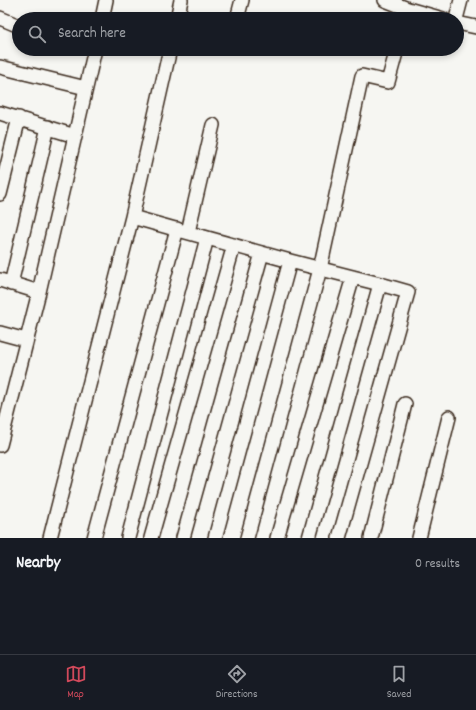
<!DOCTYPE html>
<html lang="en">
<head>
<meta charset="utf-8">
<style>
  body { margin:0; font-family:Dekko,sans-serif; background:#242831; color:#f1f3f6 }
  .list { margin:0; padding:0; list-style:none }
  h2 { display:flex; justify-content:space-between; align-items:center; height:52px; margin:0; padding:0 16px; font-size:17px }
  h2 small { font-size:13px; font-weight:400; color:#9ea1a6 }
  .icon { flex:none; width:22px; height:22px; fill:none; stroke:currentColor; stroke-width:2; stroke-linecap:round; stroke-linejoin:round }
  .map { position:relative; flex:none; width:476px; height:538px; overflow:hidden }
  .search { position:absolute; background:#171b24; box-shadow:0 2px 6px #0003; left:12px; right:12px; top:12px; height:44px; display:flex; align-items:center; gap:10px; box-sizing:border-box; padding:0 14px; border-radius:22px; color:#9ea1a6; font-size:15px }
  .sheet { height:116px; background:#171b24 }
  nav { display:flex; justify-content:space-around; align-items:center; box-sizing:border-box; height:56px; border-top:1px solid #363941; background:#171b24; font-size:11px; color:#9ea1a6 }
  nav a { display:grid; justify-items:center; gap:2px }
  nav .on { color:#d1495b }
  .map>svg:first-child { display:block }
</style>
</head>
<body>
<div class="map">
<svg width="476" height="538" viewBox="0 0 476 538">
  <rect width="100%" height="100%" fill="#f6f6f2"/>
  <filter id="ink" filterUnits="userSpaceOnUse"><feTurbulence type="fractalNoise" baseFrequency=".025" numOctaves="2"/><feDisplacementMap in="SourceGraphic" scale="8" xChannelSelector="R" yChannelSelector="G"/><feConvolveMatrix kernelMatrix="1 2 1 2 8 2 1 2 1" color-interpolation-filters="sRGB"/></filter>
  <g filter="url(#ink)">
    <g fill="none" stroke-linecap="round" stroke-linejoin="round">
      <g stroke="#3b2a1e" stroke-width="16">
        <path id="minor" d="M 385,0 L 408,9 L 443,19
          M 0,18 L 19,26
          M 102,19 L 106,0
          M 177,19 L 181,0
          M 237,19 L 242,0
          M 456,19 L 461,0
          M 457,23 L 476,27
          M 0,67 L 86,88
          M 0,113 L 75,136
          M 0,194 L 19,118
          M 132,217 L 170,49
          M 188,232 L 213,125
          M 0,280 L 39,292
          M 11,284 L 48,127
          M 0,333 L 26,340
          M 0,445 L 39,292 L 95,49
          M 50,538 L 132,217 L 290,261 L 380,284
          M 94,538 L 177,229
          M 128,538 L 207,238
          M 151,538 L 234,245
          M 183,538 L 262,253
          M 215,538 L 290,261
          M 247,538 L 320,269 L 362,76 L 388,82 L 397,49
          M 277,538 L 353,277
          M 309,538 L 380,284 L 408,292 L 339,538
          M 371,538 L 405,404
          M 419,538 L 449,417"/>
      </g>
      <use href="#minor" stroke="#f6f6f2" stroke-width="13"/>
    </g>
  </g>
</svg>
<div class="search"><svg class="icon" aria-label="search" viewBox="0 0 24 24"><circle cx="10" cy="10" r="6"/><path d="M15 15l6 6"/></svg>Search here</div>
</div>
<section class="sheet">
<h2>Nearby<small>0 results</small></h2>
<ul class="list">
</ul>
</section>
<nav>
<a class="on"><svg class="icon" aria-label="map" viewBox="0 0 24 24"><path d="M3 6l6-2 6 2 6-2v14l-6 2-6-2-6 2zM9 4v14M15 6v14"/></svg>Map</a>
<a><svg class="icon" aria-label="directions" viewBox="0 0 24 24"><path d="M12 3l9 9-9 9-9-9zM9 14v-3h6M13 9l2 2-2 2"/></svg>Directions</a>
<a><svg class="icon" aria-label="saved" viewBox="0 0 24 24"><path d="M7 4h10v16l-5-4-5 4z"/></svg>Saved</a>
</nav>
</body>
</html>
